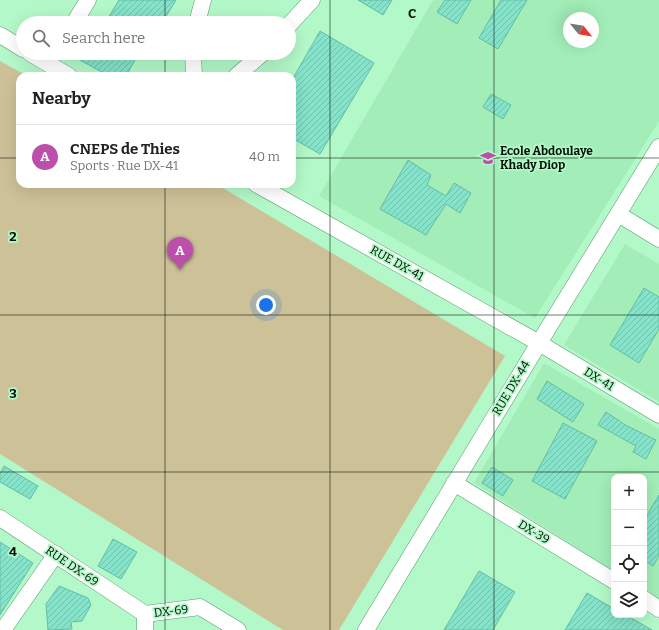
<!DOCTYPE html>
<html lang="en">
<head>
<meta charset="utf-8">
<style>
  body { margin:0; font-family:Bitter,serif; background:#f6f6f6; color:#222 }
  .controls { position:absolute; right:12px; bottom:12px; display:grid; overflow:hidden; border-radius:8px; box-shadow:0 4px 16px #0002 }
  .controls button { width:36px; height:36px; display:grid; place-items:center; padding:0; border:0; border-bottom:1px solid #e0e0e0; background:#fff; color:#222; font:20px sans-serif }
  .compass { position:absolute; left:563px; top:12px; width:36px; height:36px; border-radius:50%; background:#fff; box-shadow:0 4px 16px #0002; rotate:120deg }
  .you { position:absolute; left:266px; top:305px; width:14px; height:14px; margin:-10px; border:3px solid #fff; border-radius:50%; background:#1a73e8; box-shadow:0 0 0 6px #1a73e833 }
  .badge { display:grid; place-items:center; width:26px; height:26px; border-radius:50%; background:#bc4eac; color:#fff; font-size:13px; font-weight:700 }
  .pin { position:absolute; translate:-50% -33px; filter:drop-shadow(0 1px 2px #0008) }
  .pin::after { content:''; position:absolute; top:21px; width:14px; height:12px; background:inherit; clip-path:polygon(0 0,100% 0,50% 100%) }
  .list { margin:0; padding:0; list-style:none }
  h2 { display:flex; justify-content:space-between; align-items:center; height:52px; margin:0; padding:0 16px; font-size:17px }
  h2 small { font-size:13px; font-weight:400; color:#767676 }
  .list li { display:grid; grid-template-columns:26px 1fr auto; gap:12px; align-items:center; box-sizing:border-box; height:64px; padding:0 16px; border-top:1px solid #e0e0e0 }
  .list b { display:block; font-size:15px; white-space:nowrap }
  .list p { margin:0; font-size:13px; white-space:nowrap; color:#767676 }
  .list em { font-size:13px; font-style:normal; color:#767676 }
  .icon { flex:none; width:22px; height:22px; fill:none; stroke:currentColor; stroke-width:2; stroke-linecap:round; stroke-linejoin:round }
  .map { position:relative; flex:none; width:659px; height:630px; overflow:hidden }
  .search { position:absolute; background:#fff; box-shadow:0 4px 16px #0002; left:16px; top:16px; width:280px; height:44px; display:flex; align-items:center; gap:10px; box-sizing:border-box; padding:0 14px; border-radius:22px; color:#767676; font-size:15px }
  .panel { position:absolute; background:#fff; box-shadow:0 4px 16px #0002; left:16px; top:72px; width:280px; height:116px; border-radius:12px }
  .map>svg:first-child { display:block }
</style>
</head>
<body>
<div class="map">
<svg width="659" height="630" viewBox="0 0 659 630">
  <defs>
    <pattern id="building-hatch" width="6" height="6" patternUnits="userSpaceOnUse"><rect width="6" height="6" fill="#86e2c8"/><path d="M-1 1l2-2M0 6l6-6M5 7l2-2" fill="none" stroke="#72c1aa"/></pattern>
  </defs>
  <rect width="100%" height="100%" fill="#b3f8c8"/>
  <path fill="#a2edb8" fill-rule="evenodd" d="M 433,0 L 659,0 L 659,121 L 535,318 L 319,196 ZM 569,18 L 593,18 L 593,42 L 569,42 Z
    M 625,244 L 659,264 L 659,402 L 564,345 Z
    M 544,363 L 659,429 L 659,600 L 644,590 L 644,477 L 614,477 L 614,571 L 474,483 Z"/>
  <path fill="#cdc198" d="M 0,61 L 27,76 L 20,76 L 20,184 L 216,184 L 505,356 L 339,630 L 283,630 L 0,454 Z"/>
  <path fill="url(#building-hatch)" stroke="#63bea5" d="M 119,0 L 176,0 L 162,23 L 105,23 Z
    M 358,0 L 392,0 L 383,15 Z
    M 445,0 L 471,0 L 457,24 L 437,12 Z
    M 501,0 L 527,0 L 498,49 L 479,38 Z
    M 320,31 L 374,63 L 320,154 L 292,138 L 292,80 Z
    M 67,53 L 139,53 L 126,76 L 109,76 Z
    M 491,94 L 511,105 L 503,119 L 483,107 Z
    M 408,160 L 431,175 L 427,185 L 446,196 L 454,183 L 471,193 L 460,213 L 446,204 L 426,235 L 380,209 Z
    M 644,288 L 659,297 L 659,329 L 639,363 L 610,345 Z
    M 547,381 L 584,404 L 573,422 L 537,399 Z
    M 606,412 L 627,426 L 656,440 L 646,459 L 633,452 L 636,446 L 598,425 Z
    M 563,423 L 597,441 L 565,499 L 532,481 Z
    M 4,466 L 38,486 L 30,499 L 0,482 L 0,474 Z
    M 492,467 L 513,480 L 503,496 L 482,483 Z
    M 659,495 L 659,556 L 653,566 L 644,560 L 644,520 Z
    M 113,539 L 137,552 L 121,579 L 98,566 Z
    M 0,542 L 33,563 L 0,615 Z
    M 479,571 L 515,592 L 493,630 L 444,630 Z
    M 59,586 L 88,598 L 91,605 L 82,621 L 71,622 L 72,629 L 48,630 L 46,604 Z
    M 587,593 L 614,609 L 614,615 L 626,615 L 652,630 L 565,630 Z"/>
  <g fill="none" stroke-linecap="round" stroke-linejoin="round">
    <g stroke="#589a6e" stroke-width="17">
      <path id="minor" d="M 74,23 L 88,0
        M 197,23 L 203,0
        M 289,25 L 312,0
        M 0,35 L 23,49
        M 30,53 L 69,76
        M 193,53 L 194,76
        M 236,76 L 263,53
        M 256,184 L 539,343 L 659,415
        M 618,214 L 659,239
        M 454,483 L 614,581
        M 0,518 L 145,614
        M 644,599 L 659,609
        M 145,614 L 200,607 L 238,630
        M 145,614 L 145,630
        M 3,630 L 56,554
        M 366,630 L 539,343 L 659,147"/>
    </g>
    <use href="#minor" stroke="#fff" stroke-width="16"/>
  </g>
  <path fill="none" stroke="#001103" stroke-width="1" stroke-opacity="0.55" d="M 165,0 L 165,23M 330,0 L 330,630M 494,0 L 494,630M 165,53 L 165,76M 0,158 L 20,158M 292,158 L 659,158M 165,184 L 165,630M 0,315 L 659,315M 0,472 L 659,472"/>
  <defs>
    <g id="school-bare" transform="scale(1.2)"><path d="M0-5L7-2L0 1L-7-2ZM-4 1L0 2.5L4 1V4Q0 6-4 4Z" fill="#bc4eac" stroke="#b3f8c8" stroke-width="2.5" paint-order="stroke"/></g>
  </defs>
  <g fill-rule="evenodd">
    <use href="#school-bare" x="488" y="158"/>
  </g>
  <g text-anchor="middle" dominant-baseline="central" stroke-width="3.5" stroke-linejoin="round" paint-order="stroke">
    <g font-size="12" font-weight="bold" fill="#001103" stroke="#b3f8c8" text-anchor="start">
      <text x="500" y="151">Ecole Abdoulaye<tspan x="500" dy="14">Khady Diop</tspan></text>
    </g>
    <g font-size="12" fill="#001103" stroke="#b3f8c8">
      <text transform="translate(397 263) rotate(29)">RUE DX-41</text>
      <text transform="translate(599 379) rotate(31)">DX-41</text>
      <text transform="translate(511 388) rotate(-59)">RUE DX-44</text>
      <text transform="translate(534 532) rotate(31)">DX-39</text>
      <text transform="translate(72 566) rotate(34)">RUE DX-69</text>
      <text transform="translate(171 611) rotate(-7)">DX-69</text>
    </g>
  </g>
  <g font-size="13" text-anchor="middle" font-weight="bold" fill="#001103" stroke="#b3f8c8" stroke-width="3.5" stroke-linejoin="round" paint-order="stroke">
    <text x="412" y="18">C</text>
    <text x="13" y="241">2</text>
    <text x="13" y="398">3</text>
    <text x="13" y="556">4</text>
  </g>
</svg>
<div class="controls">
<button>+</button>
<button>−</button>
<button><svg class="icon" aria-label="locate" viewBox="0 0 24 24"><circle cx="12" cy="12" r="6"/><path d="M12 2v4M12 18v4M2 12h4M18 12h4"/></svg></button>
<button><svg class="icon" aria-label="layers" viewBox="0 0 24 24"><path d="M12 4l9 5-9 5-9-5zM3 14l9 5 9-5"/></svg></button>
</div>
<svg class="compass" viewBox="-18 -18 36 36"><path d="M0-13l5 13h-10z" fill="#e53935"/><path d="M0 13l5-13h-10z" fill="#767676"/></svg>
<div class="you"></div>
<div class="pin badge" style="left:180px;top:270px">A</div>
<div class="search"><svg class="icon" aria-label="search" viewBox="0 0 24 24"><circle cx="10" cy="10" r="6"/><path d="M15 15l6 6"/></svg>Search here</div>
<section class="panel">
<h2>Nearby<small></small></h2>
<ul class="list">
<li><span class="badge">A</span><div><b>CNEPS de Thies</b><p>Sports · Rue DX-41</p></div><em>40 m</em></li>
</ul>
</section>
</div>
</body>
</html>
